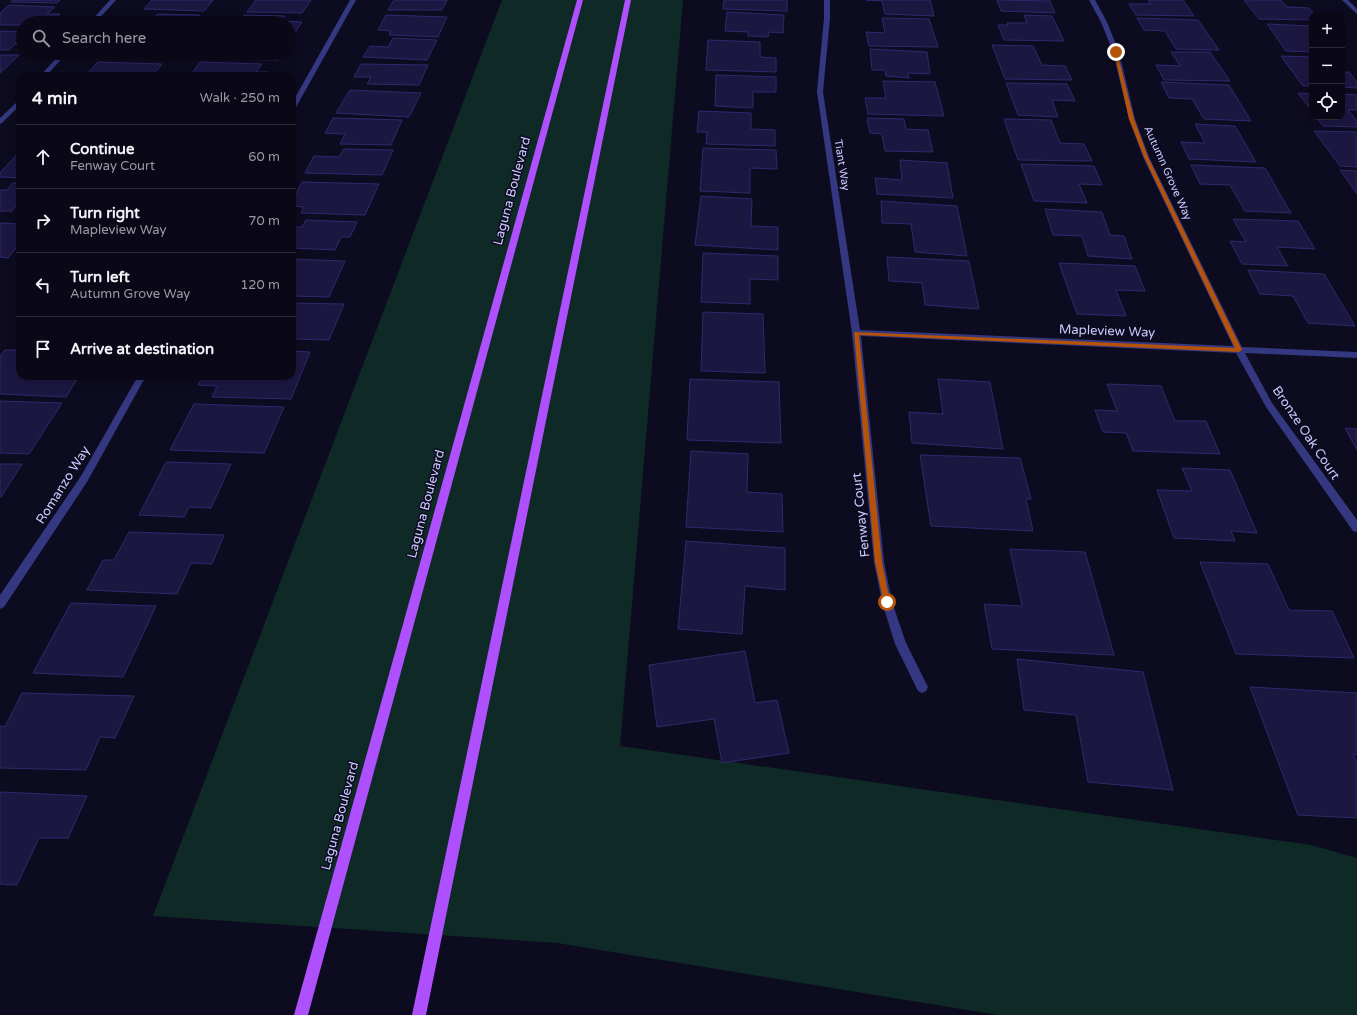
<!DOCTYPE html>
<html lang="en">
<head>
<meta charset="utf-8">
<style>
  body { margin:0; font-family:"Varela Round",sans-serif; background:#131120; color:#f1f3f6 }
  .controls { position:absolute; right:12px; top:12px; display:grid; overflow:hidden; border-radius:8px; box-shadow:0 2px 10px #0003 }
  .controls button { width:36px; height:36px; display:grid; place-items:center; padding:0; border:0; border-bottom:1px solid #2a2936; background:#0a0817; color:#f1f3f6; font:20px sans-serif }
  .stop { position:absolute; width:12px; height:12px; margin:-9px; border:3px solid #b45309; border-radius:50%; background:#fff }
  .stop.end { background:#b45309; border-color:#fff; box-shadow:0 1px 4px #0008 }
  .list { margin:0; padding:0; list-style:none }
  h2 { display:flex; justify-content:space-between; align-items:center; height:52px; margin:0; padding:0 16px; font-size:17px }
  h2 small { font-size:13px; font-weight:400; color:#999aa1 }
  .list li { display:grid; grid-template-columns:26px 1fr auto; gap:12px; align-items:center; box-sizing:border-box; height:64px; padding:0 16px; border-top:1px solid #2a2936 }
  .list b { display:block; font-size:15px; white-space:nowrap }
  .list p { margin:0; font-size:13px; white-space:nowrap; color:#999aa1 }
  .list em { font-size:13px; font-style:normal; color:#999aa1 }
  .icon { flex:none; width:22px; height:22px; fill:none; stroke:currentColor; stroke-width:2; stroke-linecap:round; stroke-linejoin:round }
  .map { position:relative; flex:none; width:1357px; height:1015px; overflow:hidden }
  .search { position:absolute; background:#0a0817; box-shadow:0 2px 10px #0003; left:16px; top:16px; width:280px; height:44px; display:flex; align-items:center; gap:10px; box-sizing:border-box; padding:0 14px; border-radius:22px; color:#999aa1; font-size:15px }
  .panel { position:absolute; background:#0a0817; box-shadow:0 2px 10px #0003; left:16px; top:72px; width:280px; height:308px; border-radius:12px }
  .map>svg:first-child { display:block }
</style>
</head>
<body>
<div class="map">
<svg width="1357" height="1015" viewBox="0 0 1357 1015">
  <rect width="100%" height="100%" fill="#0d0b1f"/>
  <path fill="#0e2926" d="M 502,0 L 683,0 L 620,746 L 1311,845 L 1357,858 L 1357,1015 L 998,1015 L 557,943 L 153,916 Z"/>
  <path fill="#1c1741" stroke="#30286e" d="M 13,0 L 60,0 L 57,3 L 11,2 Z
    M 152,0 L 213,0 L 204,11 L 144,9 Z
    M 256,0 L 311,0 L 302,13 L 247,12 Z
    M 394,0 L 447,0 L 442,10 L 388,10 Z
    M 724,0 L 787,0 L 787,11 L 723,9 Z
    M 866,0 L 930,0 L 934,16 L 885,14 L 882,1 Z
    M 997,0 L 1050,1 L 1055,13 L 1001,11 Z
    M 1148,0 L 1183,0 L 1194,16 L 1136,15 L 1129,4 L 1151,4 Z
    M 1244,0 L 1281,0 L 1287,7 L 1309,8 L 1315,15 L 1312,15 L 1312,20 L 1259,19 Z
    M 9,5 L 55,7 L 47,14 L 60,14 L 50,23 L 23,23 L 23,25 L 0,25 L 0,13 Z
    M 727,12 L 784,15 L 783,33 L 769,32 L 768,37 L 748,36 L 748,32 L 725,31 Z
    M 158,14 L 200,15 L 193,23 L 132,23 L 134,21 L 151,21 Z
    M 244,15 L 285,16 L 281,21 L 302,22 L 294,34 L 289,34 L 289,23 L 238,23 Z
    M 386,15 L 447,17 L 438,37 L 389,35 L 391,31 L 378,30 Z
    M 1024,15 L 1052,16 L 1064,41 L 1004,40 L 998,25 L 1008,25 L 1007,23 L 1027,23 Z
    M 882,18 L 929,19 L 938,47 L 869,46 L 866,32 L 885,33 Z
    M 1137,18 L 1198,20 L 1219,50 L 1176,49 L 1165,31 L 1144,30 Z
    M 1267,24 L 1312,26 L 1312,52 L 1286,51 Z
    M 0,31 L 23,32 L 23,45 L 15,44 L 9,50 L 0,50 Z
    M 393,38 L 437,40 L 427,60 L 363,57 L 370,46 L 388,47 Z
    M 708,40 L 760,42 L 760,57 L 776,58 L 776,72 L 706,70 Z
    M 992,45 L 1033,46 L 1042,65 L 1065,66 L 1072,80 L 1005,79 Z
    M 870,49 L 927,52 L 930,74 L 908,73 L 909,78 L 886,76 L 885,70 L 872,70 Z
    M 1171,52 L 1210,52 L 1230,81 L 1164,80 L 1156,65 L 1180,66 Z
    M 121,53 L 163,53 L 158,58 L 120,58 L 124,53 Z
    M 218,53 L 283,53 L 278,60 L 214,59 Z
    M 0,55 L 19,55 L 0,73 Z
    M 1281,56 L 1312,57 L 1312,86 L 1303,86 Z
    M 98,62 L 162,64 L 152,76 L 85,76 Z
    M 200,62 L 262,64 L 256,72 L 269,72 L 267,76 L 202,76 L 204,73 L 192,73 Z
    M 361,64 L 428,65 L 419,85 L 367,84 L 371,77 L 354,77 Z
    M 1342,72 L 1349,72 L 1357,82 L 1357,88 L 1342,87 Z
    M 716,75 L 776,77 L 776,92 L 753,92 L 753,108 L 715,106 Z
    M 883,81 L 935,82 L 944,116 L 868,114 L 865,98 L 886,98 Z
    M 1161,82 L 1229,85 L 1251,121 L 1204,119 L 1192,99 L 1169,98 Z
    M 1006,83 L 1067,84 L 1075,101 L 1052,100 L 1058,117 L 1018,115 Z
    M 350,90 L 421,93 L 409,117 L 336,113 Z
    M 1298,93 L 1312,94 L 1312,111 Z
    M 1342,94 L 1357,95 L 1357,110 L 1348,110 L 1357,121 L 1357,127 L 1323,126 L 1316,117 L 1342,117 Z
    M 699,111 L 751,113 L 751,129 L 775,130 L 775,146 L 706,144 L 707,132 L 697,132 Z
    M 333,118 L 402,120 L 391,145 L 340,144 L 345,134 L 325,133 Z
    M 867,118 L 904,119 L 906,129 L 928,130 L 933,152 L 885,151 L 882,134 L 870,133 Z
    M 1004,119 L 1051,120 L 1060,143 L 1084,144 L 1092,161 L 1018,160 Z
    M 1195,124 L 1235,126 L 1256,162 L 1189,159 L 1181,142 L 1205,143 Z
    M 1314,131 L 1357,132 L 1357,167 L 1340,166 Z
    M 703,148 L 776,150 L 777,169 L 750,168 L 750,193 L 700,191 Z
    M 344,149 L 393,150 L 382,175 L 305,173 L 314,156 L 339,157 Z
    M 20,151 L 20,178 L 0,177 L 0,173 Z
    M 900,160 L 947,163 L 953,198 L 877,194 L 875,178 L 902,180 Z
    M 1021,164 L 1094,166 L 1102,185 L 1079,184 L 1087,203 L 1034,201 Z
    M 1191,165 L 1265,168 L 1291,213 L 1245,211 L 1230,185 L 1200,184 Z
    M 1340,170 L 1357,171 L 1357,194 Z
    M 302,182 L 379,184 L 365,215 L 301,213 L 304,207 L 292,206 L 292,201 Z
    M 13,183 L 20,183 L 20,207 L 15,207 L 12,211 L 0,211 L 0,190 L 7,190 Z
    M 701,196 L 752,199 L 751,226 L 778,227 L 778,250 L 695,245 Z
    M 881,201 L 957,206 L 967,256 L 915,252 L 911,224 L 882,223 Z
    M 1045,209 L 1102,212 L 1110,235 L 1124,236 L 1132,259 L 1088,256 L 1082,236 L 1053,235 Z
    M 1233,219 L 1298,221 L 1315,249 L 1277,247 L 1288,266 L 1242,264 L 1230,241 L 1246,242 Z
    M 306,220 L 357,222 L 350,237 L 341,237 L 335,250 L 292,248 L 292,227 L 302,227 Z
    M 0,223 L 20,224 L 20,243 L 8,258 L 0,257 Z
    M 703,253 L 778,256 L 778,280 L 750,279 L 750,304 L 701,302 Z
    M 887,257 L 969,261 L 979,309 L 925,305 L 922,283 L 889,281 Z
    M 292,259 L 345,261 L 329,297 L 292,296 Z
    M 1059,263 L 1135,266 L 1145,291 L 1116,290 L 1126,316 L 1077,314 Z
    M 1248,270 L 1324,274 L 1355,326 L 1308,323 L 1293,296 L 1260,294 Z
    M 292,303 L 344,304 L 329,340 L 292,339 Z
    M 703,312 L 763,314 L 765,373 L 701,371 Z
    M 5,350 L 20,350 L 20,376 L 79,376 L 66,397 L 0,394 L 0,356 Z
    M 292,351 L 310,352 L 291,399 L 212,397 L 217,386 L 198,385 L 203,376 L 292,376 Z
    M 690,379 L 779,382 L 781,443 L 687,440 Z
    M 938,379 L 990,382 L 1003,449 L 912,443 L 909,412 L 943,414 Z
    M 1107,384 L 1161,386 L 1175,421 L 1206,421 L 1220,454 L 1133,451 L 1126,433 L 1103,432 L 1095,410 L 1117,411 Z
    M 0,401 L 62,403 L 29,454 L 0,453 Z
    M 194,404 L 284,407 L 264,453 L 170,450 Z
    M 1345,428 L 1357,429 L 1357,450 Z
    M 691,451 L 748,454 L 747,492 L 782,494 L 783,532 L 686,527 Z
    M 920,455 L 1020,458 L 1031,499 L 1026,499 L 1033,531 L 931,526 Z
    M 166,462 L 231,464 L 211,508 L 189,507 L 184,517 L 139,515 Z
    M 0,464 L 22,464 L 1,497 L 0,497 Z
    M 1182,468 L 1230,470 L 1257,533 L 1231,531 L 1235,541 L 1174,538 L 1157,490 L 1192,491 Z
    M 129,532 L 224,535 L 212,564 L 191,563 L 177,594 L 87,590 L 103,560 L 114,560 Z
    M 686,541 L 785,548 L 785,590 L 745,586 L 742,634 L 678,629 Z
    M 1010,549 L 1085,552 L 1114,655 L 992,649 L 984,604 L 1022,606 Z
    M 1200,562 L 1268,564 L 1289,610 L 1332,611 L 1354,658 L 1236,654 Z
    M 71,603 L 156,606 L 123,677 L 33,673 Z
    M 745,651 L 755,703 L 777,700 L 789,753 L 722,763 L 714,719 L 657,727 L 649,665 Z
    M 1017,659 L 1143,672 L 1173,790 L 1088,782 L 1076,715 L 1024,710 Z
    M 1250,687 L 1357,693 L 1357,755 L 1353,754 L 1357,763 L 1357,818 L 1298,815 Z
    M 22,693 L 134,696 L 115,738 L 100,737 L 86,770 L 0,768 L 0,726 L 5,727 Z
    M 0,792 L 87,796 L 68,838 L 39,838 L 17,885 L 0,884 Z"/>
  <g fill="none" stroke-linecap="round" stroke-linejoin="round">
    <path fill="#343880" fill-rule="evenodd" d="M 110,0 L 116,0 L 95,23 L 89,23 Z
      M 350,0 L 356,0 L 295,109 L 292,111 L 292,103 Z
      M 824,0 L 830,0 L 830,18 L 823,92 L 860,330 L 1233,346 L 1143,157 L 1129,119 L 1113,52 L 1101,22 L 1089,0 L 1095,0 L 1107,22 L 1119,52 L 1135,119 L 1149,157 L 1242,347 L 1357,352 L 1357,358 L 1245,353 L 1272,403 L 1357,520 L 1357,532 L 1353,531 L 1266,407 L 1236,353 L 861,336 L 884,562 L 892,602 L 906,643 L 928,687 L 926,691 L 922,693 L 918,691 L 895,644 L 882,602 L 874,562 L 852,333 L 817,92 L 824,18 Z
      M 1342,0 L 1348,0 L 1357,9 L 1357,14 Z
      M 61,53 L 67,53 L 46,76 L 40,76 Z
      M 20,99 L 20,105 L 2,123 L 0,124 L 0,118 Z
      M 138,376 L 146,376 L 87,482 L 4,607 L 0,609 L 0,595 L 81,476 Z"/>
    <path fill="#af50ff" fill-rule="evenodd" d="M 577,0 L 583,0 L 308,1015 L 294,1015 Z
      M 625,0 L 631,0 L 426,1015 L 412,1015 Z"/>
  </g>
  <path fill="#b45309" d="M 1116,51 L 1117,52 L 1134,119 L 1148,157 L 1242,350 L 1239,352 L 859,335 L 882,562 L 890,602 L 889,604 L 884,604 L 875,562 L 854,332 L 1235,348 L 1144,157 L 1129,119 L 1114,52 Z"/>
  <g text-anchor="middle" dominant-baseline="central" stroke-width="3" stroke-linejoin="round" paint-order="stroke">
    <g font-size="11" fill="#cbc9ff" stroke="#0d0b1f">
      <text transform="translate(842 165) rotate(81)">Tiant Way</text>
      <text transform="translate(1168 173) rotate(66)">Autumn Grove Way</text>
    </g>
    <g font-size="13" fill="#cbc9ff" stroke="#0d0b1f">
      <text transform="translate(512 191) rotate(-75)">Laguna Boulevard</text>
      <text transform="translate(1107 331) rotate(2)">Mapleview Way</text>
      <text transform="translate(1306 433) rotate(56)">Bronze Oak Court</text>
      <text transform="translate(63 485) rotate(-58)">Romanzo Way</text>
      <text transform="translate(426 504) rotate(-75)">Laguna Boulevard</text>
      <text transform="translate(861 515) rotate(-96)">Fenway Court</text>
      <text transform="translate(340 816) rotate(-75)">Laguna Boulevard</text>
    </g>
  </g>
</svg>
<div class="controls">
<button>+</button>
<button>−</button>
<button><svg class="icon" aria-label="locate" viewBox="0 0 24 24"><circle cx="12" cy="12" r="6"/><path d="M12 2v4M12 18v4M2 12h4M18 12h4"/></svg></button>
</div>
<div class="stop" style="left:887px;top:602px"></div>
<div class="stop end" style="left:1116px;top:52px"></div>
<div class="search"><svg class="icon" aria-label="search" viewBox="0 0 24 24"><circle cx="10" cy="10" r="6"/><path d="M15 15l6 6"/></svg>Search here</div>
<section class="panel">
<h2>4 min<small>Walk · 250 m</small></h2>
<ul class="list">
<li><svg class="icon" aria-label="ahead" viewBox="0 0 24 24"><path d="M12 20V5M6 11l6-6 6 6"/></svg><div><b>Continue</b><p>Fenway Court</p></div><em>60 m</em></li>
<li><svg class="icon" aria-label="right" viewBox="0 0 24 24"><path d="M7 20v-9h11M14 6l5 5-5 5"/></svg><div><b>Turn right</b><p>Mapleview Way</p></div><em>70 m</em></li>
<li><svg class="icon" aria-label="left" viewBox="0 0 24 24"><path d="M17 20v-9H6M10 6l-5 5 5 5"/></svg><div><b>Turn left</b><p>Autumn Grove Way</p></div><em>120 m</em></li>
<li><svg class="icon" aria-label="arrive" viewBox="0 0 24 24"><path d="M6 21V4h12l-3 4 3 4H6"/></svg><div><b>Arrive at destination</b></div></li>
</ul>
</section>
</div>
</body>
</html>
